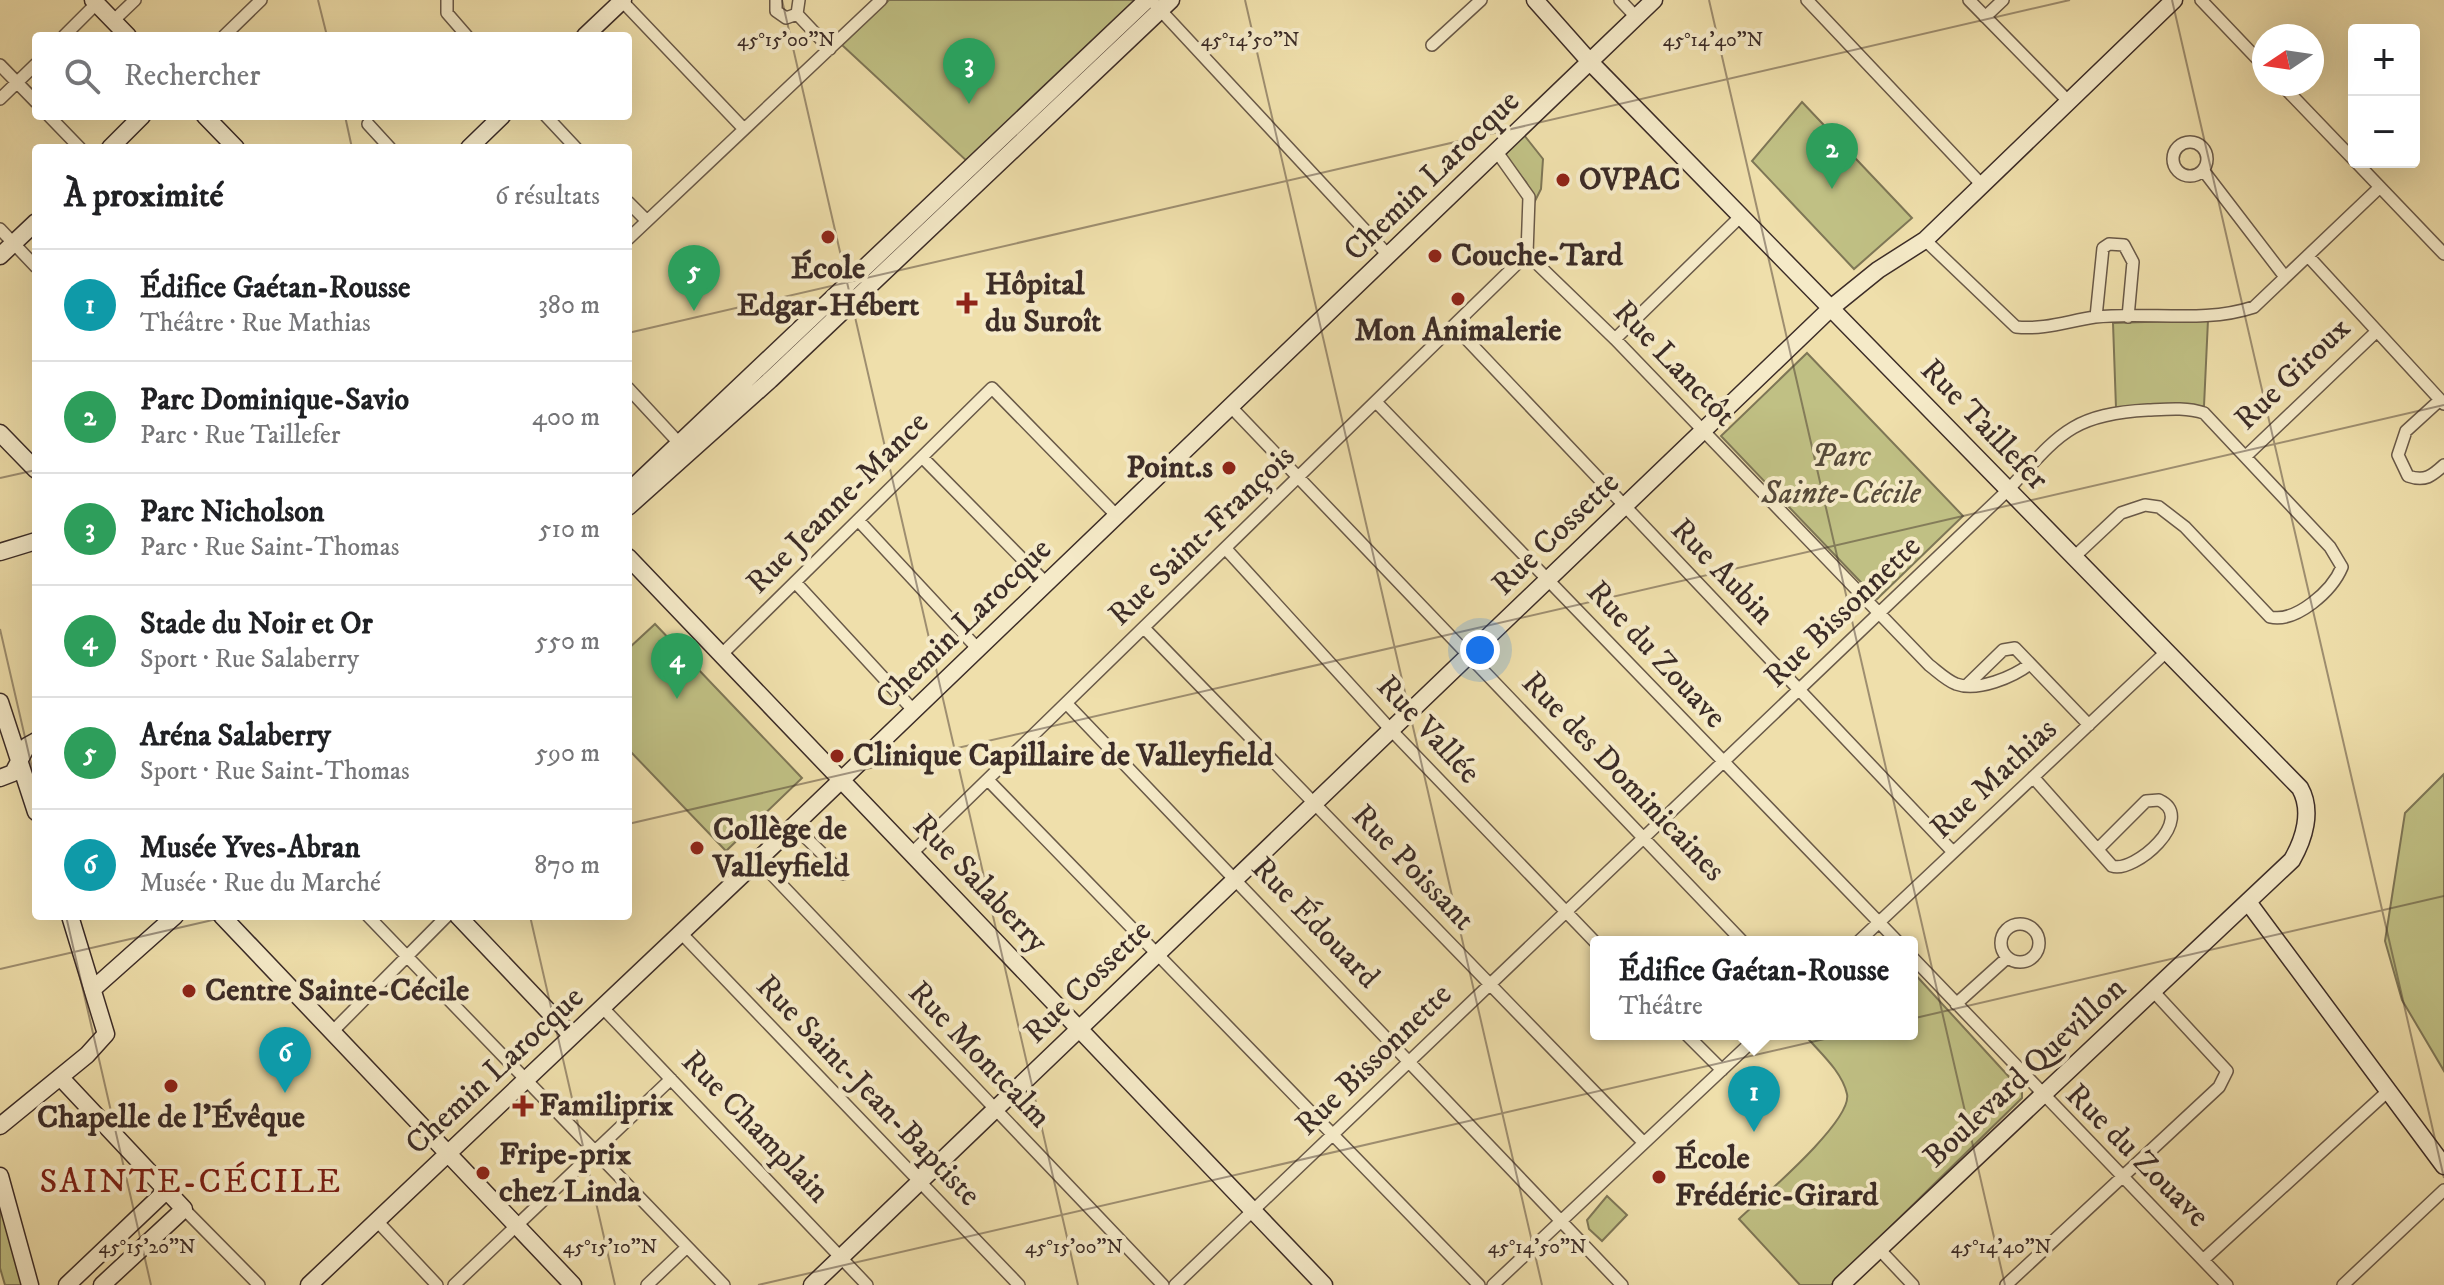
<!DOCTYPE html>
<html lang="fr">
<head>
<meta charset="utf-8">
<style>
  body { margin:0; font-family:"IM FELL DW Pica",serif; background:#f2f2f2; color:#202124 }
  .controls { position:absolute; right:24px; top:24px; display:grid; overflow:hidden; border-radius:8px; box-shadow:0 8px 32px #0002 }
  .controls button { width:72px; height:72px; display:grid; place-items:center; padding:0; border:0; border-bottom:2px solid #e0e0e0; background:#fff; color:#202124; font:40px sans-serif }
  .compass { position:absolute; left:2252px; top:24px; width:72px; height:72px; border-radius:50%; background:#fff; box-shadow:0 8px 32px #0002; rotate:257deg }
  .you { position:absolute; left:1480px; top:650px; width:28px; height:28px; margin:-20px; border:6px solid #fff; border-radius:50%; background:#1a73e8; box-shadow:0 0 0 12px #1a73e833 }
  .badge { display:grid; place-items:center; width:52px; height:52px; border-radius:50%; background:#2563eb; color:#fff; font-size:26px; font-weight:700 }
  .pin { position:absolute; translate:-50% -66px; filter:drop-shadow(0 2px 4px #0008) }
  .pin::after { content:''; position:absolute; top:42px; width:28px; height:24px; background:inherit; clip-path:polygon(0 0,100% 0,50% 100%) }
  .popup { position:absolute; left:1590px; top:936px; width:328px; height:104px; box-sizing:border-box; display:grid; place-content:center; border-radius:8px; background:#fff; filter:drop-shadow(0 2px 6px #0005); font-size:26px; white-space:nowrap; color:#757577 }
  .popup b { font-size:30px; color:#202124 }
  .popup::after { content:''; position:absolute; left:50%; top:100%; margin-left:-16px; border:16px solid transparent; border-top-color:#fff }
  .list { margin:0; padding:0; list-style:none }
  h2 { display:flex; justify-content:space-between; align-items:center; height:104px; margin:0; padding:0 32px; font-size:34px }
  h2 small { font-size:26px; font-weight:400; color:#757577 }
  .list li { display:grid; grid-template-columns:52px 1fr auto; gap:24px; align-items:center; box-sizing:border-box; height:112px; padding:0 32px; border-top:2px solid #e0e0e0 }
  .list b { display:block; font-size:30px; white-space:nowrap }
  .list p { margin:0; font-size:26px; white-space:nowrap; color:#757577 }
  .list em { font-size:26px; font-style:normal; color:#757577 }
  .icon { flex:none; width:44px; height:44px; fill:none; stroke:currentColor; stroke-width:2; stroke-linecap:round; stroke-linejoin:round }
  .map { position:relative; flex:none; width:2444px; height:1285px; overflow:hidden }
  .search { position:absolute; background:#fff; box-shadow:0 8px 32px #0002; left:32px; top:32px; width:600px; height:88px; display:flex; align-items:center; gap:20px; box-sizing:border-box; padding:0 28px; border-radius:8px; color:#757577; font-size:30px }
  .panel { position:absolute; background:#fff; box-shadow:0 8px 32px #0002; left:32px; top:144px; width:600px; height:776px; border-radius:8px }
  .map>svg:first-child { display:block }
</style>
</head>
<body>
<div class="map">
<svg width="2444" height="1285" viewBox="0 0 2444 1285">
  <rect width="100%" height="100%" fill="#efdfab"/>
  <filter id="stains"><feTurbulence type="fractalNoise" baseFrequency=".0025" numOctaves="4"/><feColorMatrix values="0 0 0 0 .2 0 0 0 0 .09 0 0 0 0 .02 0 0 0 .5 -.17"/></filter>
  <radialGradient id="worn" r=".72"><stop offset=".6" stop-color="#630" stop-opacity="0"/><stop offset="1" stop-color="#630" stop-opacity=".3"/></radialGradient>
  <path fill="#c0c084" stroke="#7e7656" stroke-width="2" d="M 889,0 L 1142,0 L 970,164 L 842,45 Z
    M 1802,102 L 1912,218 L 1854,269 L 1752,161 Z
    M 1524,135 L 1543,159 L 1541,189 L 1535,201 L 1526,182 L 1503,155 Z
    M 2208,320 L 2204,406 L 2116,408 L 2113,323 Z
    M 1807,353 L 1963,516 L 1877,599 L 1721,436 Z
    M 655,624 L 802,778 L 726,851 L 628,749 L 628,649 Z
    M 2444,774 L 2444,1071 L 2402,1000 L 2385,941 L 2405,813 Z
    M 1912,971 L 2022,1091 L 2022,1098 L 1831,1285 L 1800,1285 L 1739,1219 C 1760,1199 1853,1121 1847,1094 C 1842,1071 1819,1052 1804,1034 L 1912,1034 Z
    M 0,1190 L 30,1285 L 5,1285 L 0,1268 Z
    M 1607,1196 L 1627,1215 L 1602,1241 L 1589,1229 L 1587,1220 Z"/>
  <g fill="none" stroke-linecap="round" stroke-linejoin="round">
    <g stroke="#695948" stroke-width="14">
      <path id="street" d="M 447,0 L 447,13 L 467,36
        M 621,0 L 744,129
        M 776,0 L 776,11 L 786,18 L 797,14 L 799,0
        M 1151,0 L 1389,256
        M 1620,0 L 1636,17
        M 1807,0 L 1982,185
        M 1969,0 L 2069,102
        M 2201,0 L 2264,66
        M 797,14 L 830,49
        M 1985,17 L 2003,0
        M 113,21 L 135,0
        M 64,36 L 96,4
        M 224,36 L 261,0
        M 1432,45 L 1481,0
        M 0,65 L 36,102
        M 2281,84 L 2354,160
        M 0,99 L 36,64
        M 49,116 L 80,148
        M 546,116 L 576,148
        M 368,124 L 390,148
        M2173 159a17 17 0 1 1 34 0a17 17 0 1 1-34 0Z
        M 1497,152 L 1529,197 L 1527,254 L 1615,339 L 1929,665 C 1937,671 1946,680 1956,684 C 1978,692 2013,677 2030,664
        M 2356,162 L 2444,254
        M 2203,170 L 2285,277
        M 628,202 L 647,221
        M 0,229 L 36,267
        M 628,239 L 881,0
        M 1925,240 L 2016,327 C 2044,330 2068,321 2095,317 C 2148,311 2203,324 2254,307 L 2380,187
        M 2308,256 L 2444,404
        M 2096,317 L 2103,248 L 2109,244 L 2124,245 L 2133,262 L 2128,317
        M 1455,327 L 1953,852
        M 1615,339 L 1742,215
        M 628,388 L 679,443
        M 2440,400 L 2406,431 L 2398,455 L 2408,476 C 2425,482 2432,476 2444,465
        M 1377,403 L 1898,942
        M 1231,407 L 1743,942
        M 2246,456 L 2377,331
        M 922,457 L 1047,584
        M 858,520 L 978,649
        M 1226,549 L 1391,730 L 1596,943
        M 795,582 L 914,711
        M 1144,628 L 1644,1143
        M 721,655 L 992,388 L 1117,516
        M 1966,686 L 2003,650 L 2015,648 L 2089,725
        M 1067,704 L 1622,1285
        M 2033,777 L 2112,866 C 2134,874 2198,818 2159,800 L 2146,801 L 2098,849
        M 988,780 L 1479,1285
        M 794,826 L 843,874
        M 912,853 L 1527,254
        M 758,860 L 1163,1285
        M 368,916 L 724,1285
        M2001 943a19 19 0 1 1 38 0a19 19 0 1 1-38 0Z
        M 681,933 L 1019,1285
        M 1858,942 L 2165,653
        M 1912,957 L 2227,1285
        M 1956,1004 L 2007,958
        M 602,1007 L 867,1285
        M 331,1033 L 447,916
        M 1686,1034 L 1722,1070
        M 184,1209 L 259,1285
        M 377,1221 L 437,1285
        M 1879,1249 L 1913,1285
        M 2203,1260 L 2387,1092
        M 454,1285 L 671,1079
        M 647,1285 L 687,1247
        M 1175,1285 L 2008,490 C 2058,436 2070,414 2148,410 C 2167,409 2187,407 2204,413 L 2330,547 L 2342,567 C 2332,591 2296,623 2270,617 L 2185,527 L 2159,507 L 2145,505 L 2121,513 L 2073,558
        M 1493,1285 L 1760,1034
        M 2006,1285 L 2219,1087 L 2227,1071 L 2153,991
        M 2343,1285 L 2444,1190"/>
    </g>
    <g stroke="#3c2c27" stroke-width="19">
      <path id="secondary" d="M 93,0 L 128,36
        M 1535,0 L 1591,63 L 2300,788 C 2313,811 2304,839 2292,860 L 1841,1285
        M 585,36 L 623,0
        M 205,116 L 236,148
        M 110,148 L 142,116
        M 469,148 L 502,116
        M 0,256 L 36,222
        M 0,433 L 36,470
        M 628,492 L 1147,0
        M 628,507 L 770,380 L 1171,0
        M 0,552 L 36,541
        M 628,557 L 1324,1285
        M 0,702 L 36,812
        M 0,778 L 13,773 L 27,746 L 36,741
        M 2248,902 L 2444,1166
        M 222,916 L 573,1285
        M 458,916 L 572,1036
        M 93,989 L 175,916
        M 60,1077 L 184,1209 L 102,1285
        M 0,1126 L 87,1055 L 106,1034 L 70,916
        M 0,1176 L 30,1285
        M 67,1285 L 167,1190
        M 309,1285 L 758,860 L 1654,0
        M 812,1285 L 1831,308 L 1878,270 L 1925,240 L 2174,0"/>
    </g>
    <use href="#street" stroke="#f5eac8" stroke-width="11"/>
    <use href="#secondary" stroke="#f5eac8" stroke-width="16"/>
  </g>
  <path fill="none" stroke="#3c2c27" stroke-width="2" stroke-opacity="0.45" d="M 318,0 L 327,36M 782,0 L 1078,1285M 1245,0 L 1542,1285M 1709,0 L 2005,1285M 2172,0 L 2444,1178M 345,116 L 352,148M 628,333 L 2070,0M 0,478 L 36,470M 0,629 L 36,785M 628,824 L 2444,405M 66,916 L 151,1285M 530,916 L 615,1285M 0,969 L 230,916M 758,1285 L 2444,896"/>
  <g fill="#8f2418" stroke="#f5eac8" stroke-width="3">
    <circle cx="1563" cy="180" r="8"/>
    <circle cx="828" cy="237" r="8"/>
    <circle cx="1435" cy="256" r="8"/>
    <circle cx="1458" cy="299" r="8"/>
    <path d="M963 291h8v8h8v8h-8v8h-8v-8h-8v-8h8z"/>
    <circle cx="1229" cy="468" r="8"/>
    <circle cx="837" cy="756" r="8"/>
    <circle cx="697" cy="848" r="8"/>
    <circle cx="189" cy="991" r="8"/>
    <circle cx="171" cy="1086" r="8"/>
    <path d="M519 1094h8v8h8v8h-8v8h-8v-8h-8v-8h8z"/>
    <circle cx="483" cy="1173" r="8"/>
    <circle cx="1659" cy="1177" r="8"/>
  </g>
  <g text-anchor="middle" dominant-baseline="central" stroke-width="8" stroke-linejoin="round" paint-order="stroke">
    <g font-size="32" fill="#3c2c27" stroke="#f5eac8">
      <text transform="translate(1432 176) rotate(-44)">Chemin Larocque</text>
      <text transform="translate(1674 364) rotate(46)">Rue Lanctôt</text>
      <text transform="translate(2293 374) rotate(-44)">Rue Giroux</text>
      <text transform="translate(1984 425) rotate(46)">Rue Taillefer</text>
      <text transform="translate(838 503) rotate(-45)">Rue Jeanne-Mance</text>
      <text transform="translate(1556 534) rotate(-44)">Rue Cossette</text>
      <text transform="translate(1202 536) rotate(-44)">Rue Saint-François</text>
      <text transform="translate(1722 572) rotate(46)">Rue Aubin</text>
      <text transform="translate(1843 612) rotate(-44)">Rue Bissonnette</text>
      <text transform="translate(964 624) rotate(-44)">Chemin Larocque</text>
      <text transform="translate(1656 655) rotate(47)">Rue du Zouave</text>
      <text transform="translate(1428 730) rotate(47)">Rue Vallée</text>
      <text transform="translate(1623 777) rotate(46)">Rue des Dominicaines</text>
      <text transform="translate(1994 779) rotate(-43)">Rue Mathias</text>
      <text transform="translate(1413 868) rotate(46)">Rue Poissant</text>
      <text transform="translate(980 884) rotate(46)">Rue Salaberry</text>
      <text transform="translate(1315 923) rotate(46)">Rue Édouard</text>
      <text transform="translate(1088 982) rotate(-44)">Rue Cossette</text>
      <text transform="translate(979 1055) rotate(46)">Rue Montcalm</text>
      <text transform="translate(1374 1060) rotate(-44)">Rue Bissonnette</text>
      <text transform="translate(495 1071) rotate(-43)">Chemin Larocque</text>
      <text transform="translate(2025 1073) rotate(-43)">Boulevard Quevillon</text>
      <text transform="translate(868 1091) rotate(46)">Rue Saint-Jean-Baptiste</text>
      <text transform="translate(755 1127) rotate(46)">Rue Champlain</text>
      <text transform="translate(2137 1156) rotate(45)">Rue du Zouave</text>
    </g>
    <g font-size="32" font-weight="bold" fill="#3c2c27" stroke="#f5eac8" text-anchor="start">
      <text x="1579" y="180">OVPAC</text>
      <text x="1451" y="256">Couche-Tard</text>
      <text x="828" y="269" text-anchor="middle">École<tspan x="828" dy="37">Edgar-Hébert</tspan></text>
      <text x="985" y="285">Hôpital<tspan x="985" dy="37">du Suroît</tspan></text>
      <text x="1458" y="331" text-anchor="middle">Mon Animalerie</text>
      <text x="1213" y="468" text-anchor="end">Point.s</text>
      <text x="853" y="756">Clinique Capillaire de Valleyfield</text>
      <text x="713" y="830">Collège de<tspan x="713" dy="37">Valleyfield</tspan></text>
      <text x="205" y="991">Centre Sainte-Cécile</text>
      <text x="539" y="1106">Familiprix</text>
      <text x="171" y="1118" text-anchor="middle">Chapelle de l'Évêque</text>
      <text x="499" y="1155">Fripe-prix<tspan x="499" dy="37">chez Linda</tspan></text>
      <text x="1675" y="1159">École<tspan x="1675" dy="37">Frédéric-Girard</tspan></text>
    </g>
    <g font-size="32" font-style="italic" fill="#564a3a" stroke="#f5eac8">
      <text x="1841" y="457">Parc<tspan x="1841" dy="37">Sainte-Cécile</tspan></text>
    </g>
    <g font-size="34" letter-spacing="2" fill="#7a1f14" stroke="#f5eac8">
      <text x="191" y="1182">SAINTE-CÉCILE</text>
    </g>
  </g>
  <g font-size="20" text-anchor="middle" fill="#3c2c27" stroke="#f5eac8" stroke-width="8" stroke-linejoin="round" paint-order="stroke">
    <text x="786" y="46">45°15'00"N</text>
    <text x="1250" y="46">45°14'50"N</text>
    <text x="1713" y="46">45°14'40"N</text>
    <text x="147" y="1253">45°15'20"N</text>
    <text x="610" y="1253">45°15'10"N</text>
    <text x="1074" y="1253">45°15'00"N</text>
    <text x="1537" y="1253">45°14'50"N</text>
    <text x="2001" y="1253">45°14'40"N</text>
  </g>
  <rect width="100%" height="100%" filter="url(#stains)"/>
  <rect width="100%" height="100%" fill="url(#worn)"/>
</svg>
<div class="controls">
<button>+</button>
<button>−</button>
</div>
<svg class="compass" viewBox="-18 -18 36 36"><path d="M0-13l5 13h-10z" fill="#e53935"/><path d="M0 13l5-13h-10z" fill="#757577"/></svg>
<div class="you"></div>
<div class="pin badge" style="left:1754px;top:1132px;background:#0f9aa8">1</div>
<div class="popup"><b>Édifice Gaétan-Rousse</b>Théâtre</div>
<div class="pin badge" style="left:1832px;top:189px;background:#2e9e5b">2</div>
<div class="pin badge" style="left:969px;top:104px;background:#2e9e5b">3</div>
<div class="pin badge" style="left:677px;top:699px;background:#2e9e5b">4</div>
<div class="pin badge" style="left:694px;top:311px;background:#2e9e5b">5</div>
<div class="pin badge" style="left:285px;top:1093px;background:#0f9aa8">6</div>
<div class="search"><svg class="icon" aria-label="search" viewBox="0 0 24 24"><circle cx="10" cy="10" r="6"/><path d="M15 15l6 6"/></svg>Rechercher</div>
<section class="panel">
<h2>À proximité<small>6 résultats</small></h2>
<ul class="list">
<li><span class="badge" style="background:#0f9aa8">1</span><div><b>Édifice Gaétan-Rousse</b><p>Théâtre · Rue Mathias</p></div><em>380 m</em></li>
<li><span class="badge" style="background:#2e9e5b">2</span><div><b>Parc Dominique-Savio</b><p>Parc · Rue Taillefer</p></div><em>400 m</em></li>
<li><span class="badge" style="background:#2e9e5b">3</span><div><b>Parc Nicholson</b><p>Parc · Rue Saint-Thomas</p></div><em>510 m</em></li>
<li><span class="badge" style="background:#2e9e5b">4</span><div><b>Stade du Noir et Or</b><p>Sport · Rue Salaberry</p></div><em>550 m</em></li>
<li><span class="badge" style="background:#2e9e5b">5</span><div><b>Aréna Salaberry</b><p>Sport · Rue Saint-Thomas</p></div><em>590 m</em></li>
<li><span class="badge" style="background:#0f9aa8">6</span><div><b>Musée Yves-Abran</b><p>Musée · Rue du Marché</p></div><em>870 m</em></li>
</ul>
</section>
</div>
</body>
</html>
